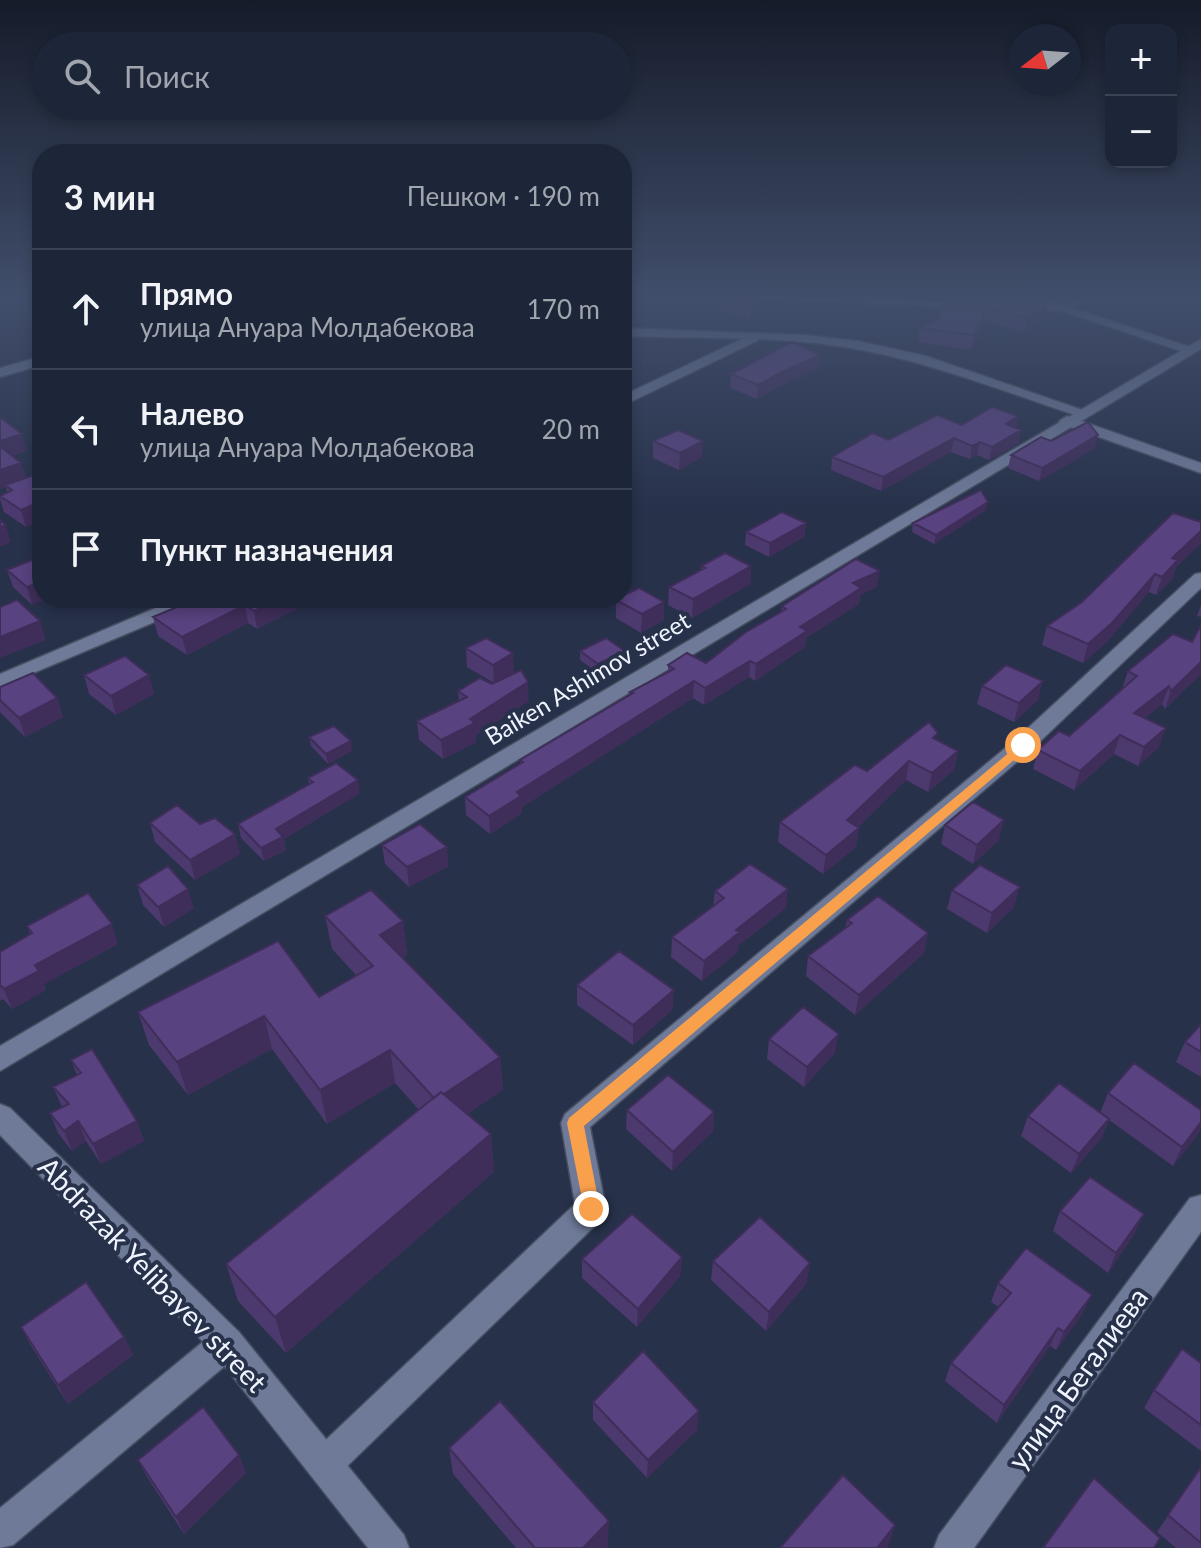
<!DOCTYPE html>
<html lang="ru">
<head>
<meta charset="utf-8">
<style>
  body { margin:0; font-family:Lato,sans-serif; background:#252d40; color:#f1f3f6 }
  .controls { position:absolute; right:24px; top:24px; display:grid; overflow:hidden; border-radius:16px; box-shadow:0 4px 12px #0003 }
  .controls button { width:72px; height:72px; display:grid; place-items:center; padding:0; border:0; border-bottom:2px solid #3b4253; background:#1d2538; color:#f1f3f6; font:40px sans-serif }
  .compass { position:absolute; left:1009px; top:24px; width:72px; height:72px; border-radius:50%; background:#1d2538; box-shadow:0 4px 12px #0003; rotate:253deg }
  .stop { position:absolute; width:24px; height:24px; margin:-18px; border:6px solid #f9a04c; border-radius:50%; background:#fff }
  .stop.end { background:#f9a04c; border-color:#fff; box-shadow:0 2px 8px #0008 }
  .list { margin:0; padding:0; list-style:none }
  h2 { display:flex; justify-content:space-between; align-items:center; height:104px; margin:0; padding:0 32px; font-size:34px }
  h2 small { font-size:26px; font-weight:400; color:#a0a5ae }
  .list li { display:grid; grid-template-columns:52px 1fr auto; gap:24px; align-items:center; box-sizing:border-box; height:120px; padding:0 32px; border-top:2px solid #3b4253 }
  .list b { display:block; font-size:30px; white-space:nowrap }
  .list p { margin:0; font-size:26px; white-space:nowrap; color:#a0a5ae }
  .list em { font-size:26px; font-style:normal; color:#a0a5ae }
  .icon { flex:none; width:44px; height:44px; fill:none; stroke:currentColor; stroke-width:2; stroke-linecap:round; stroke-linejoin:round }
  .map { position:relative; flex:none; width:1201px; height:1548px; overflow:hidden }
  .search { position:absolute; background:#1d2538; box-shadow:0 4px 12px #0003; left:32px; top:32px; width:600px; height:88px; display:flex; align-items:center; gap:20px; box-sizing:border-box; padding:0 28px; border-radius:44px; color:#a0a5ae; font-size:30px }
  .panel { position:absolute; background:#1d2538; box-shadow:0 4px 12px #0003; left:32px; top:144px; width:600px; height:464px; border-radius:32px }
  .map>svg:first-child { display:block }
</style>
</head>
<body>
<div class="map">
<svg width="1201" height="1548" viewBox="0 0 1201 1548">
  <rect width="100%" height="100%" fill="#27314a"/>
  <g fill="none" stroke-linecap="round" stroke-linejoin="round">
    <g stroke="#464e61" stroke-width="3">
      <path id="service" d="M 698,294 L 753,294 L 958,303 L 962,305 L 958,307 L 701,296 Z
        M 1094,294 L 1103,294 L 1063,311 L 1032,310 L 1028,308 L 1032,306 L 1062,307 Z
        M 1180,294 L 1191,294 L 1201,297 L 1201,301 Z"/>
    </g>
    <g stroke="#464e61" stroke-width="3">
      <path id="minor" d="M 1011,294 L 1030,294 L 1196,349 L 1184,352 Z
        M 752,334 L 759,338 L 757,341 L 622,406 L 622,396 Z
        M 42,356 L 42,365 L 0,377 L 0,368 Z
        M 1067,416 L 1201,463 L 1201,473 L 1062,424 L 1059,421 Z
        M 1201,573 L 1201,588 L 1031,750 L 590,1127 L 606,1209 L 602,1219 L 338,1475 L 326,1481 L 314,1475 L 308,1463 L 314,1451 L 575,1204 L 561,1123 L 565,1114 L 1015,740 L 1195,574 Z
        M 179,598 L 204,598 L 202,602 L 0,687 L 0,674 Z
        M 1201,1195 L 1201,1232 L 974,1548 L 934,1548 L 939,1535 L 1190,1198 Z
        M 227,1327 L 239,1332 L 243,1343 L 239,1354 L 13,1545 L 0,1548 L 0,1508 L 215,1332 Z"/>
    </g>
    <g stroke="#464e61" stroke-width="3">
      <path id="tertiary" d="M 622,328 L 805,335 L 858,341 L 926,356 L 1091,413 L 1083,418 L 1078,416 C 1006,392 935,364 861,350 C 784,335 700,339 622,336 Z
        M 0,1104 L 10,1108 L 239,1332 L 404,1535 L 409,1548 L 368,1548 L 215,1354 L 0,1135 Z"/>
    </g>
    <g stroke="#464e61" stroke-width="3">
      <path id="secondary" d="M 1201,339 L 1201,349 L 0,1071 L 0,1046 Z"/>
    </g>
    <use href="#service" fill="#6e7a97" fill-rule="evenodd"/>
    <use href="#minor" fill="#6e7a97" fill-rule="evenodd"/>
    <use href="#tertiary" fill="#6e7a97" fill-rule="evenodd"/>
    <use href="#secondary" fill="#6e7a97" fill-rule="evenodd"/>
  </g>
  <path fill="#4c396d" d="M 722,294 L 756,294 L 756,301 L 750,320 L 718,310 L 718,296 Z
    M 1048,304 L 1045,318 L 1024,332 L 984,321 L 971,350 L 918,342 L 920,328 L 986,306 Z
    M 820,355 L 819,368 L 780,386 L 757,399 L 730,388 L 731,374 Z
    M 1018,416 L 1016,428 L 1019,443 L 989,460 L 977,455 L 970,459 L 951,452 L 881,491 L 831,470 L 832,457 L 888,440 L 962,425 Z
    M 0,417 L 22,434 L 27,450 L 12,456 L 21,463 L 26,478 L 26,527 L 4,512 L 0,499 L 0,495 L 7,492 L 6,487 L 0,489 Z
    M 653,441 L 702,457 L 679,470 L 653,458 Z
    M 1051,441 L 1095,448 L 1039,481 L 1008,468 L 1011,455 Z
    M 986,510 L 934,544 L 912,532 L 913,523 Z
    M 806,523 L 804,537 L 769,557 L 745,545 L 746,532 Z
    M 1201,543 L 1176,567 L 1173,578 L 1156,595 L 1149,592 L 1107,642 L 1083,663 L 1042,645 L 1047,626 Z
    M 42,556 L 32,605 L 13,587 L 7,570 Z
    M 701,566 L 751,566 L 750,584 L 692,618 L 668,605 L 669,587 L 701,570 Z
    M 877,587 L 860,595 L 859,604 L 806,638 L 805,647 L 755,681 L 749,677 L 704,705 L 693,698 L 522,807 L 522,813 L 490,834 L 466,815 L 465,797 L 520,763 L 520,760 L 630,695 L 630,692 L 668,672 L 668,665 L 706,663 L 781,612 L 782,606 Z
    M 106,598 L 145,598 L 119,608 Z
    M 210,598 L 318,598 L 257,629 L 248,623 L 187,655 L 158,636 L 153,617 Z
    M 616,600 L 664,602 L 664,620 L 641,633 L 616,618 Z
    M 1201,605 L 1201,617 L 1197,616 Z
    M 1201,625 L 1201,674 L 1165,709 L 1162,704 L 1145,718 L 1159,747 L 1138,766 L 1114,754 L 1074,790 L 1033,769 L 1038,750 L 1069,736 L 1122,689 L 1128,671 L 1192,642 Z
    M 466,648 L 514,672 L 494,683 L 467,667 Z
    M 580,651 L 625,651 L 625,661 L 598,673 L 580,660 Z
    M 84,675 L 149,675 L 154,694 L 116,715 L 89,694 Z
    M 492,684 L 529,701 L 476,735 L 476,742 L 443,759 L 419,740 L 417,721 L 459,701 L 458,691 Z
    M 982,686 L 1038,700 L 1014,722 L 977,704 Z
    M 0,687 L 57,698 L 63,717 L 25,737 L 0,712 Z
    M 309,737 L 352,751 L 328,764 L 311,746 Z
    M 937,740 L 958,751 L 954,770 L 928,792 L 906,780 L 858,827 L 859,828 L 856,847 L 823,874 L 778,842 L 780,822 L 867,771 Z
    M 308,778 L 360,793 L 284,839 L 286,850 L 264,861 L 241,838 L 238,824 L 309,784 Z
    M 150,823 L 235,834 L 240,854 L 195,880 L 155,842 Z
    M 945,825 L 999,840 L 973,864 L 941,844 Z
    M 382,845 L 449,866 L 409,887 L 385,864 Z
    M 137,885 L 194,908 L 164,927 L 143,905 Z
    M 952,890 L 1014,907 L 987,933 L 947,909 Z
    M 715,891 L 786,908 L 738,946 L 738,952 L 702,981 L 671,957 L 672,937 L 713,906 Z
    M 325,916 L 403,921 L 407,954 L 402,958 L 500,1057 L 503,1090 L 467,1114 L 491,1134 L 494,1172 L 286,1353 L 238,1301 L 226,1264 L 419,1110 L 395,1083 L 327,1124 L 272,1049 L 188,1095 L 149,1045 L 138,1012 L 319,997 L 356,975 L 332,949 Z
    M 847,920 L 928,933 L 924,953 L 855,1015 L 806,976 L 808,956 L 845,929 Z
    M 27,926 L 118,944 L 44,984 L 46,990 L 12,1009 L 3,999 L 0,1001 L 0,952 L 30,935 Z
    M 577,985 L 673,1009 L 633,1045 L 577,1005 Z
    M 1201,1024 L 1201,1077 L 1176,1062 L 1185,1042 Z
    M 769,1039 L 835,1053 L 804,1087 L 767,1059 Z
    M 71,1060 L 137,1121 L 144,1141 L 101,1164 L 86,1141 L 72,1151 L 58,1133 L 50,1113 L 62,1107 L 53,1087 L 77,1075 Z
    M 1108,1093 L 1201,1110 L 1201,1127 L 1198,1134 L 1173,1166 L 1109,1120 L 1101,1139 L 1071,1173 L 1021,1136 L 1028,1116 L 1100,1113 Z
    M 627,1110 L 714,1112 L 713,1131 L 672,1171 L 626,1129 Z
    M 1060,1211 L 1135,1233 L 1108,1273 L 1053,1231 Z
    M 682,1257 L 680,1276 L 637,1327 L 582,1278 L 582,1259 Z
    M 713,1261 L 807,1283 L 766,1331 L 711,1280 Z
    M 998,1283 L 1083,1313 L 1056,1350 L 1050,1346 L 997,1423 L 945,1381 L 951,1363 L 999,1307 L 991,1302 Z
    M 21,1327 L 124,1337 L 133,1355 L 68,1404 L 31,1346 Z
    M 1201,1363 L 1201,1451 L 1144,1408 L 1154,1390 Z
    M 593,1402 L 697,1430 L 647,1478 L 593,1420 Z
    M 449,1448 L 608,1546 L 607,1548 L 516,1548 L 453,1474 Z
    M 239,1455 L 246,1473 L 184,1534 L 147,1477 L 138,1460 Z
    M 1201,1467 L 1201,1548 L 1176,1548 L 1157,1532 Z"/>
  <path fill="#3e2e59" d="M 0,294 L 25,294 L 0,301 Z
    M 622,294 L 633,294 L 622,298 Z
    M 754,294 L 756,294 L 756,301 L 750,320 L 751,305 Z
    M 1048,304 L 1045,318 L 1024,332 L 1027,318 Z
    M 986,307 L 984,321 L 971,350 L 974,335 Z
    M 820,355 L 819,368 L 780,386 L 757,399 L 758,385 L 782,372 Z
    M 1018,416 L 1016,429 L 1006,424 Z
    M 1021,430 L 1019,443 L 989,460 L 992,447 Z
    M 22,434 L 27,450 L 0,460 L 0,441 Z
    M 1098,435 L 1095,448 L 1039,481 L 1042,468 Z
    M 954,438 L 951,452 L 881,491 L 883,477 Z
    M 703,441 L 702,457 L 679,470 L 680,453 Z
    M 980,442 L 977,455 L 970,459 L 972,446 Z
    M 21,463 L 26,479 L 0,489 L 0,470 Z
    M 42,501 L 42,521 L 26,527 L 21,510 Z
    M 988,502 L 986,510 L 934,544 L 936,535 Z
    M 806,523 L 804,537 L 769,557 L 770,543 Z
    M 6,525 L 11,542 L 0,547 L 0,527 Z
    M 1201,531 L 1201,543 L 1176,567 L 1173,578 L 1156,595 L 1162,577 L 1172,558 Z
    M 751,566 L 750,584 L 692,618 L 693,599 Z
    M 880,571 L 877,587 L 860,595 L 859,604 L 806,638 L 805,647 L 755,681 L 756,664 L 853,583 Z
    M 1155,574 L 1149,592 L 1107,642 L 1083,663 L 1088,644 Z
    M 42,581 L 42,598 L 49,598 L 32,605 L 27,587 Z
    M 117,598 L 145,598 L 119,608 Z
    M 280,598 L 318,598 L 257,629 L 254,611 Z
    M 664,602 L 664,620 L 641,633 L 642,614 Z
    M 245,605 L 248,623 L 187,655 L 182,637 Z
    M 40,621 L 46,640 L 0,658 L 0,637 Z
    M 625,651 L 625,661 L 598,673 L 598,664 Z
    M 513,653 L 514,672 L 494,683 L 493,665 Z
    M 750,661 L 749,677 L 704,705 L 705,688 Z
    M 1201,662 L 1201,674 L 1165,709 L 1171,691 Z
    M 149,675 L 154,694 L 116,715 L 111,696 Z
    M 694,681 L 693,698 L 522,807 L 522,813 L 490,834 L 489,816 L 517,792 Z
    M 1043,681 L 1038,700 L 1014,722 L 1019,703 Z
    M 528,682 L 529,701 L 476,735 L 476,742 L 443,759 L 441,740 L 470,719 Z
    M 1169,686 L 1162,704 L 1128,732 L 1134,713 Z
    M 57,698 L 63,717 L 25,737 L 19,718 Z
    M 1166,728 L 1159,747 L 1138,766 L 1144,747 Z
    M 1120,735 L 1114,754 L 1074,790 L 1080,771 Z
    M 351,741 L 352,751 L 328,764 L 326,754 Z
    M 958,751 L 954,770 L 928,792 L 932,773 Z
    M 909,761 L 906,780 L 845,839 L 859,828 L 856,847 L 823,874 L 826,855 L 847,820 Z
    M 358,780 L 360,793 L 284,839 L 286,850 L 264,861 L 261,848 L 276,829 Z
    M 1004,820 L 999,840 L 973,864 L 977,845 Z
    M 235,834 L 240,854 L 195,880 L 190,860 Z
    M 447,847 L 449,866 L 409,887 L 407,867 Z
    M 1020,887 L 1014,907 L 987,933 L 992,913 Z
    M 188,889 L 194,908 L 164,927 L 158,907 Z
    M 788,889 L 786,908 L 738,946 L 738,952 L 702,981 L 704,961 L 736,930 Z
    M 403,921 L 407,954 L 385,969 L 380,935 Z
    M 112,924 L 118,944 L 44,984 L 46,990 L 12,1009 L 4,989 L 35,965 Z
    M 928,933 L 924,953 L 855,1015 L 859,995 Z
    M 674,990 L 673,1009 L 633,1045 L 633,1025 Z
    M 264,1016 L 272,1049 L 188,1095 L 177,1062 Z
    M 839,1034 L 835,1053 L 804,1087 L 807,1067 Z
    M 390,1050 L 395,1083 L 327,1124 L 320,1090 Z
    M 500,1057 L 503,1090 L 440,1133 L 436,1099 Z
    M 714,1112 L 713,1131 L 672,1171 L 673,1152 Z
    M 1109,1119 L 1101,1139 L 1071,1173 L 1079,1154 Z
    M 78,1121 L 86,1141 L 72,1151 L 64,1131 Z
    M 137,1121 L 144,1141 L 101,1164 L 93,1144 Z
    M 1201,1122 L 1201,1127 L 1198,1134 L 1173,1166 L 1182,1147 Z
    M 491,1134 L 494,1172 L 286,1353 L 275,1317 Z
    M 1144,1214 L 1135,1233 L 1108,1273 L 1116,1253 Z
    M 682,1257 L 680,1276 L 637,1327 L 638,1309 Z
    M 810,1263 L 807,1283 L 766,1331 L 769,1312 Z
    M 1092,1295 L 1083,1313 L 1056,1350 L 1064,1332 Z
    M 1058,1328 L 1050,1346 L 997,1423 L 1004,1405 Z
    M 124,1337 L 133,1355 L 68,1404 L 58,1385 Z
    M 699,1411 L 697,1430 L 647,1478 L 648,1460 Z
    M 239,1455 L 246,1473 L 184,1534 L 176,1517 Z
    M 609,1521 L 608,1546 L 607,1548 L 583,1548 Z
    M 895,1525 L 888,1548 L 877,1548 Z"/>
  <path fill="#58427f" stroke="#3e2e59" stroke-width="2" d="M 722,294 L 754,294 L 751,305 L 718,296 Z
    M 1000,297 L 1028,298 L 1048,304 L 1027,318 L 986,307 L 974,335 L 920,328 L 937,320 L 945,303 L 986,306 Z
    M 792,342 L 820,355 L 782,372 L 758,385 L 731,374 Z
    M 992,407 L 1018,416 L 1006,424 L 1021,430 L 992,447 L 980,442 L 972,446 L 954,438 L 883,477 L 832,457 L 873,433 L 888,440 L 937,415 L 962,425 Z
    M 0,417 L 22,434 L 0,441 Z
    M 1088,422 L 1098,435 L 1042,468 L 1011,455 L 1041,437 L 1051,441 Z
    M 678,430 L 703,441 L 680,453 L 653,441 Z
    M 0,446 L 21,463 L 0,470 Z
    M 37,474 L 42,478 L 42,501 L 21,510 L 0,496 L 12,490 L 5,485 Z
    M 981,490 L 988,502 L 936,535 L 913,523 Z
    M 782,512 L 806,523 L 770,543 L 746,532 Z
    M 1173,513 L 1201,522 L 1201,531 L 1172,558 L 1178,560 L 1162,577 L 1155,574 L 1112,623 L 1088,644 L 1047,626 L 1082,602 Z
    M 0,520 L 6,525 L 0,527 Z
    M 725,553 L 751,566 L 693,599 L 669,587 L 705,568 L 701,566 Z
    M 42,556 L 42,581 L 27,587 L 7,570 Z
    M 856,559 L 880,571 L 853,583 L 861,588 L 800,627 L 807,631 L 756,664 L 750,661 L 705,688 L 694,681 L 517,792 L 521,796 L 489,816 L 465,797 L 523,762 L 520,760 L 633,693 L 630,692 L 674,669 L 668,665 L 687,653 L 706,663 L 746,632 L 786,609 L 782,606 Z
    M 639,588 L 664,602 L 642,614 L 616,600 L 622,598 L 622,596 Z
    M 210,598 L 280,598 L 254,611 L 245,605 L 182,637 L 153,617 L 194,600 L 198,603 Z
    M 17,600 L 40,621 L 0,637 L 0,607 Z
    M 1201,625 L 1201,662 L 1171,691 L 1169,686 L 1134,713 L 1166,728 L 1144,747 L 1120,735 L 1080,771 L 1038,750 L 1059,731 L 1069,736 L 1137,676 L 1128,671 L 1173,634 L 1192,642 Z
    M 486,638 L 513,653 L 493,665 L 466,648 Z
    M 606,638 L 625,651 L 598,664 L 580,651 Z
    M 125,656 L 149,675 L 111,696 L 84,675 Z
    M 1006,665 L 1043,681 L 1019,703 L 982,686 Z
    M 521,670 L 528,682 L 470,719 L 475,723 L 441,740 L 417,721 L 467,697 L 458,691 L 480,678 L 492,684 Z
    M 33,673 L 57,698 L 19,718 L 0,700 L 0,687 Z
    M 929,722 L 938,733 L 933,738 L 958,751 L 932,773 L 909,761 L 847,820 L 859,828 L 826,855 L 780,822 L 855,765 L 867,771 Z
    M 334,726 L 351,741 L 326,754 L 309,737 Z
    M 336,763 L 358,780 L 276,829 L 283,837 L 261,848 L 238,824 L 313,782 L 308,778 Z
    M 973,802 L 1004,820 L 977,845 L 945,825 Z
    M 177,805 L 200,824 L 215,818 L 235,834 L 190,860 L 150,823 Z
    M 420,824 L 447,847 L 407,867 L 382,845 Z
    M 750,864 L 788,889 L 736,930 L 740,932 L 704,961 L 672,937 L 724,898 L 715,891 Z
    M 980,865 L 1020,887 L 992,913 L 952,890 Z
    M 168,866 L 188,889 L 158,907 L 137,885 Z
    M 371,890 L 403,921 L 380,935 L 500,1057 L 444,1094 L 441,1092 L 434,1098 L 390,1050 L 320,1090 L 264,1016 L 177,1062 L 138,1012 L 278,941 L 319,997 L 373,966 L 325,916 Z
    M 88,893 L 112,924 L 35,965 L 39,971 L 4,989 L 0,985 L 0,952 L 32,933 L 27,926 Z
    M 878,896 L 928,933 L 859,995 L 808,956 L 852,923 L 847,920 Z
    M 619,951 L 674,990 L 633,1025 L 577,985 Z
    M 803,1007 L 839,1034 L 807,1067 L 769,1039 Z
    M 1201,1024 L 1201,1052 L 1185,1042 Z
    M 92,1049 L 137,1121 L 93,1144 L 78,1121 L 64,1131 L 50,1113 L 69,1104 L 53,1087 L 81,1073 L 71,1060 Z
    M 1134,1063 L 1201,1110 L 1201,1122 L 1182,1147 L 1108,1093 Z
    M 668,1075 L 714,1112 L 673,1152 L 627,1110 Z
    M 1059,1083 L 1109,1119 L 1079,1154 L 1028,1116 Z
    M 441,1092 L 491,1134 L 275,1317 L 226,1264 Z
    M 1090,1177 L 1144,1214 L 1116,1253 L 1060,1211 Z
    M 632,1214 L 682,1257 L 638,1309 L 582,1259 Z
    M 760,1217 L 810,1263 L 769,1312 L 713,1261 Z
    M 1026,1248 L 1092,1295 L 1064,1332 L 1058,1328 L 1004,1405 L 951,1363 L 1011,1293 L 998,1283 Z
    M 86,1282 L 124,1337 L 58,1385 L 21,1327 Z
    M 1182,1349 L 1201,1363 L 1201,1425 L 1154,1390 Z
    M 643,1351 L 699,1411 L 648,1460 L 593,1402 Z
    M 500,1401 L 609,1521 L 583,1548 L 535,1548 L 449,1448 Z
    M 203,1407 L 239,1455 L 176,1517 L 138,1460 Z
    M 1201,1467 L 1201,1543 L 1168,1515 Z
    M 843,1475 L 895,1525 L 877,1548 L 780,1548 Z
    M 1094,1478 L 1160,1538 L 1154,1548 L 1043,1548 Z"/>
  <linearGradient id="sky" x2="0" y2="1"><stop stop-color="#151b29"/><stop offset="0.58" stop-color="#414e6b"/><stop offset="1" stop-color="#414e6b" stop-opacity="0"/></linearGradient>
  <rect width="1201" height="511" fill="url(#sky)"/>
  <path fill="#f9a04c" d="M 1023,741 L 1030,745 L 1028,748 L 584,1126 L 600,1209 L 597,1214 L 591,1217 L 585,1214 L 567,1123 L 569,1118 Z"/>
  <g text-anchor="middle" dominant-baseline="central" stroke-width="8" stroke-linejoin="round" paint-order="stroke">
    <g font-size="24" fill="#eff4fe" stroke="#27314a">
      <text transform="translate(587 678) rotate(-31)">Baiken Ashimov street</text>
    </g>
    <g font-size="28" fill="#eff4fe" stroke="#27314a">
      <text transform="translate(153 1274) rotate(46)">Abdrazak Yelibayev street</text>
      <text transform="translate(1077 1378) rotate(-54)">улица Бегалиева</text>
    </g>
  </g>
</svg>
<div class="controls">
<button>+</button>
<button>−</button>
</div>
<svg class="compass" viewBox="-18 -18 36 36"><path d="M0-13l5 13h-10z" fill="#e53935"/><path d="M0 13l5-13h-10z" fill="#a0a5ae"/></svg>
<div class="stop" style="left:1023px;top:745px"></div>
<div class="stop end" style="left:591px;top:1209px"></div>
<div class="search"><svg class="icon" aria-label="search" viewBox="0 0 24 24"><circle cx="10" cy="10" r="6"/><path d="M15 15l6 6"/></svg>Поиск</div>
<section class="panel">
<h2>3 мин<small>Пешком · 190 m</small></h2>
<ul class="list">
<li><svg class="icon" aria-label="ahead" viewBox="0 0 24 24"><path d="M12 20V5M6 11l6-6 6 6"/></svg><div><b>Прямо</b><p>улица Ануара Молдабекова</p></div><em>170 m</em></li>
<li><svg class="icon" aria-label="left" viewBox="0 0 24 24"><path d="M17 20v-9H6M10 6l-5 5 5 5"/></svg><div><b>Налево</b><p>улица Ануара Молдабекова</p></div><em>20 m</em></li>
<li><svg class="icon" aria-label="arrive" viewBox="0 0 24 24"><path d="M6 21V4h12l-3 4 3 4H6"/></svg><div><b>Пункт назначения</b></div></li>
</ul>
</section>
</div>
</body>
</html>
